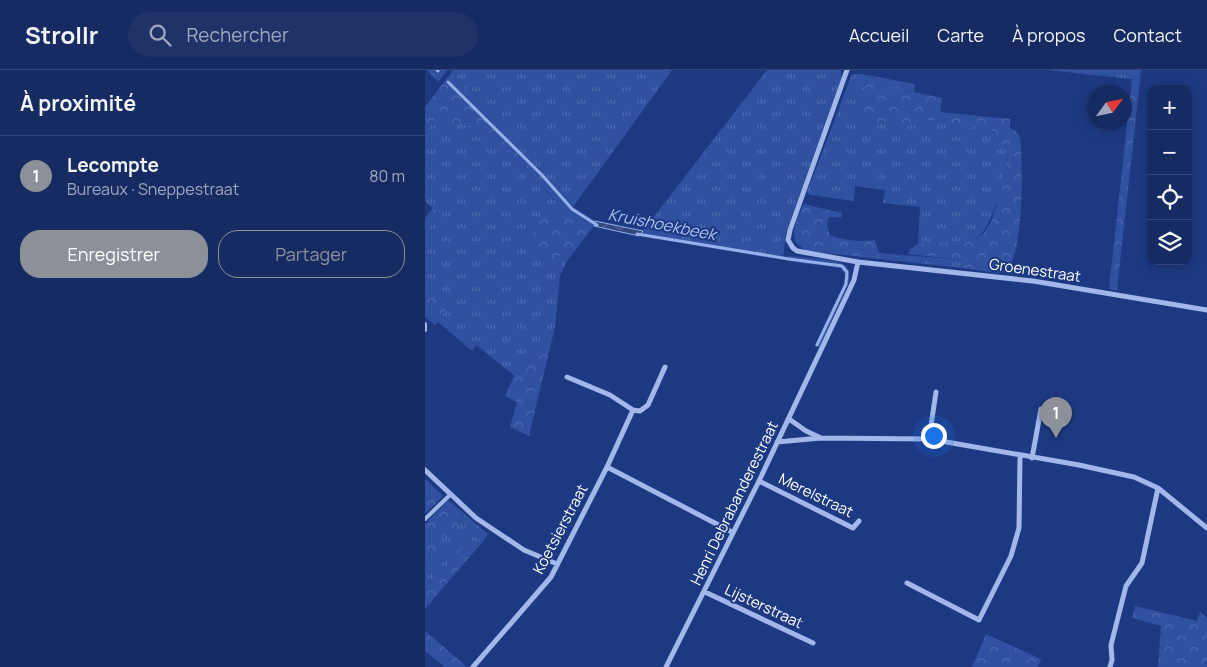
<!DOCTYPE html>
<html lang="fr">
<head>
<meta charset="utf-8">
<style>
  body { margin:0; font-family:Manrope,sans-serif; background:#1f3368; color:#f1f3f6 }
  .controls { position:absolute; right:15px; top:15px; display:grid; overflow:hidden; border-radius:10px; box-shadow:0 2px 12px #0003 }
  .controls button { width:45px; height:45px; display:grid; place-items:center; padding:0; border:0; border-bottom:1px solid #354777; background:#162b62; color:#f1f3f6; font:25px sans-serif }
  .compass { position:absolute; left:662px; top:15px; width:45px; height:45px; border-radius:50%; background:#162b62; box-shadow:0 2px 12px #0003; rotate:57deg }
  .you { position:absolute; left:508px; top:365px; width:18px; height:18px; margin:-12px; border:4px solid #fff; border-radius:50%; background:#1a73e8; box-shadow:0 0 0 8px #1a73e833 }
  .badge { display:grid; place-items:center; width:32px; height:32px; border-radius:50%; background:#8c9099; color:#fff; font-size:16px; font-weight:700 }
  .pin { position:absolute; translate:-50% -41px; filter:drop-shadow(0 1px 2px #0008) }
  .pin::after { content:''; position:absolute; top:26px; width:18px; height:15px; background:inherit; clip-path:polygon(0 0,100% 0,50% 100%) }
  .list { margin:0; padding:0; list-style:none }
  h2 { display:flex; justify-content:space-between; align-items:center; height:65px; margin:0; padding:0 20px; font-size:21px }
  h2 small { font-size:16px; font-weight:400; color:#9ea7be }
  .list li { display:grid; grid-template-columns:32px 1fr auto; gap:15px; align-items:center; box-sizing:border-box; height:80px; padding:0 20px; border-top:1px solid #354777 }
  .list b { display:block; font-size:19px; white-space:nowrap }
  .list p { margin:0; font-size:16px; white-space:nowrap; color:#9ea7be }
  .list em { font-size:16px; font-style:normal; color:#9ea7be }
  .actions { display:flex; gap:10px; padding:15px 20px }
  .actions a { flex:1; padding:11px 0; border:1px solid #8c9099; border-radius:20px; text-align:center; font-size:18px; color:#8c9099 }
  .actions .main { background:#8c9099; color:#fff }
  .icon { flex:none; width:28px; height:28px; fill:none; stroke:currentColor; stroke-width:2; stroke-linecap:round; stroke-linejoin:round }
  .map { position:relative; flex:none; width:782px; height:597px; overflow:hidden }
  header { display:flex; align-items:center; gap:30px; box-sizing:border-box; height:70px; padding:0 25px; background:#162b62; border-bottom:1px solid #354777 }
  header strong { font-size:24px }
  nav { display:flex; gap:28px; margin-inline-start:auto; font-size:18px }
  .search { width:350px; height:45px; background:#1f3368; display:flex; align-items:center; gap:12px; box-sizing:border-box; padding:0 18px; border-radius:28px; color:#9ea7be; font-size:19px }
  main { display:flex }
  aside { flex:1; background:#162b62 }
  .map>svg:first-child { display:block }
</style>
</head>
<body>
<header>
<strong>Strollr</strong>
<div class="search"><svg class="icon" aria-label="search" viewBox="0 0 24 24"><circle cx="10" cy="10" r="6"/><path d="M15 15l6 6"/></svg>Rechercher</div>
<nav><a>Accueil</a><a>Carte</a><a>À propos</a><a>Contact</a></nav>
</header>
<main>
<aside>
<h2>À proximité<small></small></h2>
<ul class="list">
<li><span class="badge">1</span><div><b>Lecompte</b><p>Bureaux · Sneppestraat</p></div><em>80 m</em></li>
</ul>
<div class="actions"><a class="main">Enregistrer</a><a>Partager</a></div>
</aside>
<div class="map">
<svg width="782" height="597" viewBox="0 0 782 597">
  <defs>
    <pattern id="grass-tufts" width="24" height="20" patternUnits="userSpaceOnUse" patternTransform="scale(1.25)"><rect width="24" height="20" fill="#3050a0"/><path d="M3 7l-1-3M5 7V3M7 7l1-3M15 17l-1-3M17 17v-4M19 17l1-3" fill="none" stroke="#4f6aae"/></pattern>
    <pattern id="forest-crowns" width="20" height="18" patternUnits="userSpaceOnUse" patternTransform="scale(1.25)"><rect width="20" height="18" fill="#3050a0"/><path d="M2 6a3 3 0 1 1 6 0M12 15a3 3 0 1 1 6 0" fill="none" stroke="#4f6aae"/></pattern>
    <pattern id="water-waves" width="16" height="10" patternUnits="userSpaceOnUse" patternTransform="scale(1.25)"><rect width="16" height="10" fill="#32477d"/><path d="M0 5q4-4 8 0t8 0" fill="none" stroke="#516390"/></pattern>
  </defs>
  <rect width="100%" height="100%" fill="#1d3982"/>
  <path fill="url(#grass-tufts)" d="M 28,0 L 247,0 L 148,137 L 134,120 L 104,89 L 100,97 L 138,140 L 125,149 L 118,149 L 110,172 L 104,181 L 123,195 L 135,185 L 142,191 L 135,206 L 130,257 L 92,308 L 51,275 L 47,281 L 13,252 L 10,255 L 0,247 L 0,234 L 16,246 L 27,232 L 11,217 L 0,231 L 0,162 L 15,145 L 0,131 L 0,62 L 10,50 L 27,53 L 34,51 L 53,52 L 62,59 L 72,58 L 57,41 L 54,32 L 48,21 L 26,3 Z
    M 342,0 L 416,0 L 416,9 L 361,162 L 358,190 L 214,166 Z
    M 623,0 L 716,0 L 715,10 Z
    M 427,4 L 436,4 L 490,14 L 489,22 L 441,13 L 431,45 L 470,57 L 478,57 L 503,50 L 526,52 L 526,55 L 548,58 L 548,55 C 563,59 575,63 581,78 C 586,94 567,158 553,167 C 540,176 508,174 493,174 L 495,137 L 458,133 L 460,120 L 430,116 L 429,131 L 385,125 L 382,122 Z
    M 454,183 L 539,190 L 538,198 L 454,189 Z
    M 363,186 C 375,187 415,189 422,197 C 425,201 424,207 424,212 L 395,276 L 390,275 L 418,216 L 420,205 L 415,198 L 362,191 Z
    M 35,452 L 58,472 L 54,476 L 47,471 L 0,516 L 0,495 L 2,494 L 9,467 L 12,463 L 19,465 Z"/>
  <path fill="url(#forest-crowns)" d="M 2,0 L 22,0 L 13,12 Z
    M 26,3 L 48,21 L 54,32 L 57,41 L 64,50 L 99,84 L 94,90 C 69,74 56,34 20,59 L 10,50 L 0,62 L 0,37 Z
    M 707,9 L 715,10 L 692,220 L 684,219 Z
    M 441,12 L 517,28 L 515,42 L 585,49 L 585,58 L 590,60 L 595,67 C 598,96 599,179 582,201 L 573,203 L 538,198 L 538,190 L 483,184 L 485,179 L 493,174 L 541,172 L 552,168 L 559,163 L 566,152 L 571,137 L 582,90 L 581,79 L 569,62 L 549,55 L 548,58 L 526,56 L 526,52 L 503,50 L 478,57 L 470,57 L 431,45 Z
    M 103,89 L 134,120 L 148,137 L 170,151 L 169,156 L 142,191 L 135,185 L 129,194 L 123,195 L 104,181 L 110,172 L 105,168 L 113,153 L 118,149 L 125,149 L 138,140 L 100,97 L 99,93 Z
    M 378,134 L 417,143 L 416,148 L 404,147 L 402,156 L 405,165 C 420,171 435,172 450,170 L 454,183 L 454,189 L 383,181 C 359,170 372,154 378,134 Z
    M 8,138 L 15,145 L 0,162 L 0,148 Z
    M 11,217 L 27,232 L 16,246 L 0,234 L 0,231 Z
    M 130,257 L 104,366 L 85,357 L 92,332 L 80,326 L 89,306 L 92,308 Z
    M 0,409 L 18,426 L 0,444 Z
    M 23,430 L 63,464 L 58,472 L 35,452 L 19,466 L 12,463 L 9,467 L 8,471 L 12,475 L 9,486 L 0,495 L 0,454 Z
    M 48,470 L 54,476 L 0,539 L 0,516 Z
    M 710,536 L 772,551 L 775,542 L 782,548 L 782,597 L 733,597 L 736,556 L 707,548 Z
    M 0,561 L 41,596 L 40,597 L 20,597 L 0,581 Z
    M 561,564 L 616,589 L 613,597 L 547,597 Z"/>
  <path fill="url(#water-waves)" stroke="#95b0eb" d="M 170,151 L 218,161 L 214,166 L 169,156 Z"/>
  <g fill="none" stroke-linecap="round" stroke-linejoin="round">
    <path stroke="#95b0eb" stroke-width="3" d="M 12,0 L 13,1
      M 23,12 L 117,105 L 147,139 L 172,155
      M 212,164 L 364,189 L 417,196 L 422,202 L 421,214 L 392,275"/>
    <path stroke="#a2b7ea" stroke-width="4" d="M 0,254 L 0,260
      M 0,449 L 26,424"/>
    <path stroke="#a2b7ea" stroke-width="5" d="M 422,0 L 365,160 L 363,170 L 368,178 L 372,181 L 433,192 L 608,211 L 782,240
      M 142,307 L 185,325 L 208,340
      M 364,349 L 381,361 L 396,368
      M 504,369 L 511,322
      M 352,372 L 396,368 L 504,369 L 654,395 L 709,407 L 733,418 L 782,458
      M 607,388 L 616,339
      M 182,397 L 307,462
      M 0,400 L 51,448 L 99,480 L 132,494
      M 334,411 L 428,458 L 434,451
      M 482,513 L 554,550 L 586,486 L 594,458 L 595,386
      M 280,522 L 388,573
      M 48,597 L 126,507 L 182,397 L 208,340 L 215,341 L 223,335 L 240,297
      M 241,597 L 334,411 L 429,210 L 433,192
      M 685,597 L 687,590 L 686,575 L 701,516 L 717,493 L 733,418"/>
  </g>
  <g text-anchor="middle" dominant-baseline="central" stroke-width="4" stroke-linejoin="round" paint-order="stroke">
    <g font-size="15" fill="#fff" stroke="#1d3982">
      <text transform="translate(610 200) rotate(8)">Groenestraat</text>
      <text transform="translate(391 425) rotate(26)">Merelstraat</text>
      <text transform="translate(309 433) rotate(-64)">Henri Debrabanderestraat</text>
      <text transform="translate(135 459) rotate(-62)">Koetsierstraat</text>
      <text transform="translate(339 536) rotate(25)">Lijsterstraat</text>
    </g>
    <g font-size="16" font-style="italic" fill="#adc2f1" stroke="#1d3982">
      <text transform="translate(237 154) rotate(11)">Kruishoekbeek</text>
    </g>
  </g>
</svg>
<div class="controls">
<button>+</button>
<button>−</button>
<button><svg class="icon" aria-label="locate" viewBox="0 0 24 24"><circle cx="12" cy="12" r="6"/><path d="M12 2v4M12 18v4M2 12h4M18 12h4"/></svg></button>
<button><svg class="icon" aria-label="layers" viewBox="0 0 24 24"><path d="M12 4l9 5-9 5-9-5zM3 14l9 5 9-5"/></svg></button>
</div>
<svg class="compass" viewBox="-18 -18 36 36"><path d="M0-13l5 13h-10z" fill="#e53935"/><path d="M0 13l5-13h-10z" fill="#9ea7be"/></svg>
<div class="you"></div>
<div class="pin badge" style="left:631px;top:368px">1</div>
</div>
</main>
</body>
</html>
